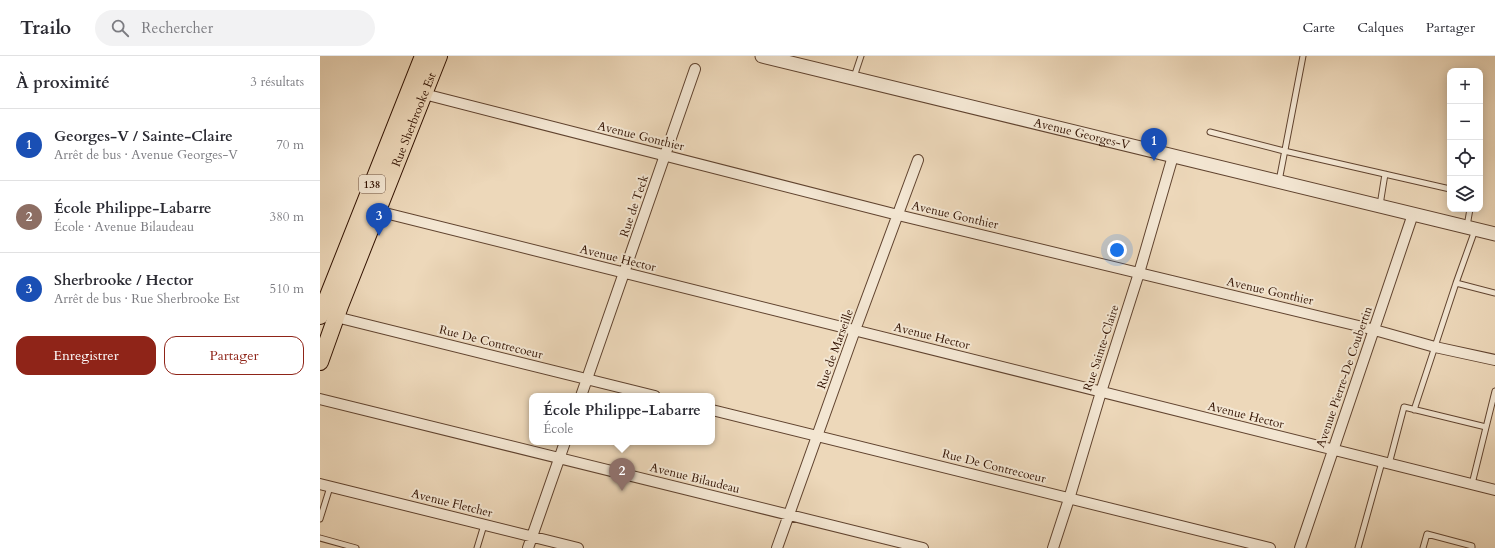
<!DOCTYPE html>
<html lang="fr">
<head>
<meta charset="utf-8">
<style>
  body { margin:0; font-family:Cardo,serif; background:#f2f2f3; color:#2b2b33 }
  .controls { position:absolute; right:12px; top:12px; display:grid; overflow:hidden; border-radius:8px; box-shadow:0 2px 10px #0003 }
  .controls button { width:36px; height:36px; display:grid; place-items:center; padding:0; border:0; border-bottom:1px solid #e1e1e2; background:#fff; color:#2b2b33; font:20px sans-serif }
  .you { position:absolute; left:797px; top:194px; width:14px; height:14px; margin:-10px; border:3px solid #fff; border-radius:50%; background:#1a73e8; box-shadow:0 0 0 6px #1a73e833 }
  .badge { display:grid; place-items:center; width:26px; height:26px; border-radius:50%; background:#8f2418; color:#fff; font-size:13px; font-weight:700 }
  .pin { position:absolute; translate:-50% -33px; filter:drop-shadow(0 1px 2px #0008) }
  .pin::after { content:''; position:absolute; top:21px; width:14px; height:12px; background:inherit; clip-path:polygon(0 0,100% 0,50% 100%) }
  .popup { position:absolute; left:209px; top:337px; width:186px; height:52px; box-sizing:border-box; display:grid; place-content:center; border-radius:8px; background:#fff; filter:drop-shadow(0 1px 3px #0005); font-size:13px; white-space:nowrap; color:#7c7c81 }
  .popup b { font-size:15px; color:#2b2b33 }
  .popup::after { content:''; position:absolute; left:50%; top:100%; margin-left:-8px; border:8px solid transparent; border-top-color:#fff }
  .list { margin:0; padding:0; list-style:none }
  h2 { display:flex; justify-content:space-between; align-items:center; height:52px; margin:0; padding:0 16px; font-size:17px }
  h2 small { font-size:13px; font-weight:400; color:#7c7c81 }
  .list li { display:grid; grid-template-columns:26px 1fr auto; gap:12px; align-items:center; box-sizing:border-box; height:72px; padding:0 16px; border-top:1px solid #e1e1e2 }
  .list b { display:block; font-size:15px; white-space:nowrap }
  .list p { margin:0; font-size:13px; white-space:nowrap; color:#7c7c81 }
  .list em { font-size:13px; font-style:normal; color:#7c7c81 }
  .actions { display:flex; gap:8px; padding:12px 16px }
  .actions a { flex:1; padding:9px 0; border:1px solid #8f2418; border-radius:12px; text-align:center; font-size:14px; color:#8f2418 }
  .actions .main { background:#8f2418; color:#fff }
  .icon { flex:none; width:22px; height:22px; fill:none; stroke:currentColor; stroke-width:2; stroke-linecap:round; stroke-linejoin:round }
  .map { position:relative; flex:none; width:1175px; height:492px; overflow:hidden }
  header { display:flex; align-items:center; gap:24px; box-sizing:border-box; height:56px; padding:0 20px; background:#fff; border-bottom:1px solid #e1e1e2 }
  header strong { font-size:19px }
  nav { display:flex; gap:22px; margin-inline-start:auto; font-size:14px }
  .search { width:280px; height:36px; background:#f2f2f3; display:flex; align-items:center; gap:10px; box-sizing:border-box; padding:0 14px; border-radius:22px; color:#7c7c81; font-size:15px }
  main { display:flex }
  aside { flex:1; background:#fff }
  .map>svg:first-child { display:block }
</style>
</head>
<body>
<header>
<strong>Trailo</strong>
<div class="search"><svg class="icon" aria-label="search" viewBox="0 0 24 24"><circle cx="10" cy="10" r="6"/><path d="M15 15l6 6"/></svg>Rechercher</div>
<nav><a>Carte</a><a>Calques</a><a>Partager</a></nav>
</header>
<main>
<aside>
<h2>À proximité<small>3 résultats</small></h2>
<ul class="list">
<li><span class="badge" style="background:#1a4fb4">1</span><div><b>Georges-V / Sainte-Claire</b><p>Arrêt de bus · Avenue Georges-V</p></div><em>70 m</em></li>
<li><span class="badge" style="background:#8d6e63">2</span><div><b>École Philippe-Labarre</b><p>École · Avenue Bilaudeau</p></div><em>380 m</em></li>
<li><span class="badge" style="background:#1a4fb4">3</span><div><b>Sherbrooke / Hector</b><p>Arrêt de bus · Rue Sherbrooke Est</p></div><em>510 m</em></li>
</ul>
<div class="actions"><a class="main">Enregistrer</a><a>Partager</a></div>
</aside>
<div class="map">
<svg width="1175" height="492" viewBox="0 0 1175 492">
  <rect width="100%" height="100%" fill="#edd8ba"/>
  <filter id="stains"><feTurbulence type="fractalNoise" baseFrequency=".005" numOctaves="4"/><feColorMatrix values="0 0 0 0 .2 0 0 0 0 .09 0 0 0 0 .02 0 0 0 .5 -.17"/></filter>
  <radialGradient id="worn" r=".72"><stop offset=".6" stop-color="#630" stop-opacity="0"/><stop offset="1" stop-color="#630" stop-opacity=".3"/></radialGradient>
  <g fill="none" stroke-linecap="round" stroke-linejoin="round">
    <g stroke="#60432f" stroke-width="7">
      <path id="service" d="M 534,21 L 541,0
        M 890,76 L 964,95 L 1130,133
        M 959,125 L 983,0
        M 1060,149 L 1065,118
        M 1147,170 L 1150,153
        M 1155,174 L 1136,227 L 1175,237
        M 1094,354 L 1136,227
        M 1069,408 L 1084,351 L 1166,371
        M 1152,428 L 1175,335
        M 0,463 L 10,431
        M 0,482 L 36,492
        M 157,492 L 164,469
        M 1038,492 L 1062,406
        M 1103,492 L 1107,478 L 1152,490 L 1152,492"/>
    </g>
    <g stroke="#60432f" stroke-width="12">
      <path id="minor" d="M 100,37 L 578,159 L 1051,273 L 1115,291 L 1175,304
        M 53,154 L 1175,434
        M 12,260 L 335,340
        M 261,340 L 375,13
        M 0,343 L 603,492
        M 392,354 L 950,492
        M 0,428 L 258,492
        M 208,492 L 245,386
        M 457,492 L 535,274 L 598,104
        M 733,492 L 749,443 L 781,336 L 819,217 L 853,100
        M 980,492 L 1093,158"/>
    </g>
    <g stroke="#60432f" stroke-width="15">
      <g id="tertiary">
        <path id="s1" d="M 442,0 L 1175,178"/>
      </g>
    </g>
    <g stroke="#311101" stroke-width="18">
      <g id="primary">
        <path d="M 0,260 L 103,0"/>
        <path id="s2" d="M 0,306 L 20,250 L 119,0"/>
      </g>
    </g>
    <use href="#service" stroke="#f3e6d2" stroke-width="5"/>
    <use href="#minor" stroke="#f3e6d2" stroke-width="10"/>
    <use href="#tertiary" stroke="#f3e6d2" stroke-width="13"/>
    <use href="#primary" stroke="#edd8ba" stroke-width="16"/>
  </g>
  <g text-anchor="middle" dominant-baseline="central" stroke-width="4" stroke-linejoin="round" paint-order="stroke">
    <rect fill="#f3e6d2" stroke="#6b5140" stroke-width="1" x="39" y="119" width="26" height="18" rx="3"/>
    <g font-size="11" font-weight="bold" fill="#311101">
      <text x="52" y="128">138</text>
    </g>
    <g font-size="12" fill="#311101" stroke="#f3e6d2">
      <text stroke="none"><textPath href="#s2" startOffset="260">Rue Sherbrooke Est</textPath></text>
      <text stroke="none"><textPath href="#s1" startOffset="329">Avenue Georges-V</textPath></text>
      <text transform="translate(321 80) rotate(14)">Avenue Gonthier</text>
      <text transform="translate(314 150) rotate(-71)">Rue de Teck</text>
      <text transform="translate(635 159) rotate(13)">Avenue Gonthier</text>
      <text transform="translate(298 202) rotate(14)">Avenue Hector</text>
      <text transform="translate(950 235) rotate(13)">Avenue Gonthier</text>
      <text transform="translate(612 280) rotate(14)">Avenue Hector</text>
      <text transform="translate(171 286) rotate(14)">Rue De Contrecoeur</text>
      <text transform="translate(781 292) rotate(-72)">Rue Sainte-Claire</text>
      <text transform="translate(515 293) rotate(-70)">Rue de Marseille</text>
      <text transform="translate(1024 321) rotate(-71)">Avenue Pierre-De Coubertin</text>
      <text transform="translate(926 359) rotate(14)">Avenue Hector</text>
      <text transform="translate(674 410) rotate(14)">Rue De Contrecoeur</text>
      <text transform="translate(375 422) rotate(14)">Avenue Bilaudeau</text>
      <text transform="translate(132 447) rotate(14)">Avenue Fletcher</text>
    </g>
  </g>
  <rect width="100%" height="100%" filter="url(#stains)"/>
  <rect width="100%" height="100%" fill="url(#worn)"/>
</svg>
<div class="controls">
<button>+</button>
<button>−</button>
<button><svg class="icon" aria-label="locate" viewBox="0 0 24 24"><circle cx="12" cy="12" r="6"/><path d="M12 2v4M12 18v4M2 12h4M18 12h4"/></svg></button>
<button><svg class="icon" aria-label="layers" viewBox="0 0 24 24"><path d="M12 4l9 5-9 5-9-5zM3 14l9 5 9-5"/></svg></button>
</div>
<div class="you"></div>
<div class="pin badge" style="left:834px;top:105px;background:#1a4fb4">1</div>
<div class="pin badge" style="left:302px;top:435px;background:#8d6e63">2</div>
<div class="popup"><b>École Philippe-Labarre</b>École</div>
<div class="pin badge" style="left:59px;top:180px;background:#1a4fb4">3</div>
</div>
</main>
</body>
</html>
